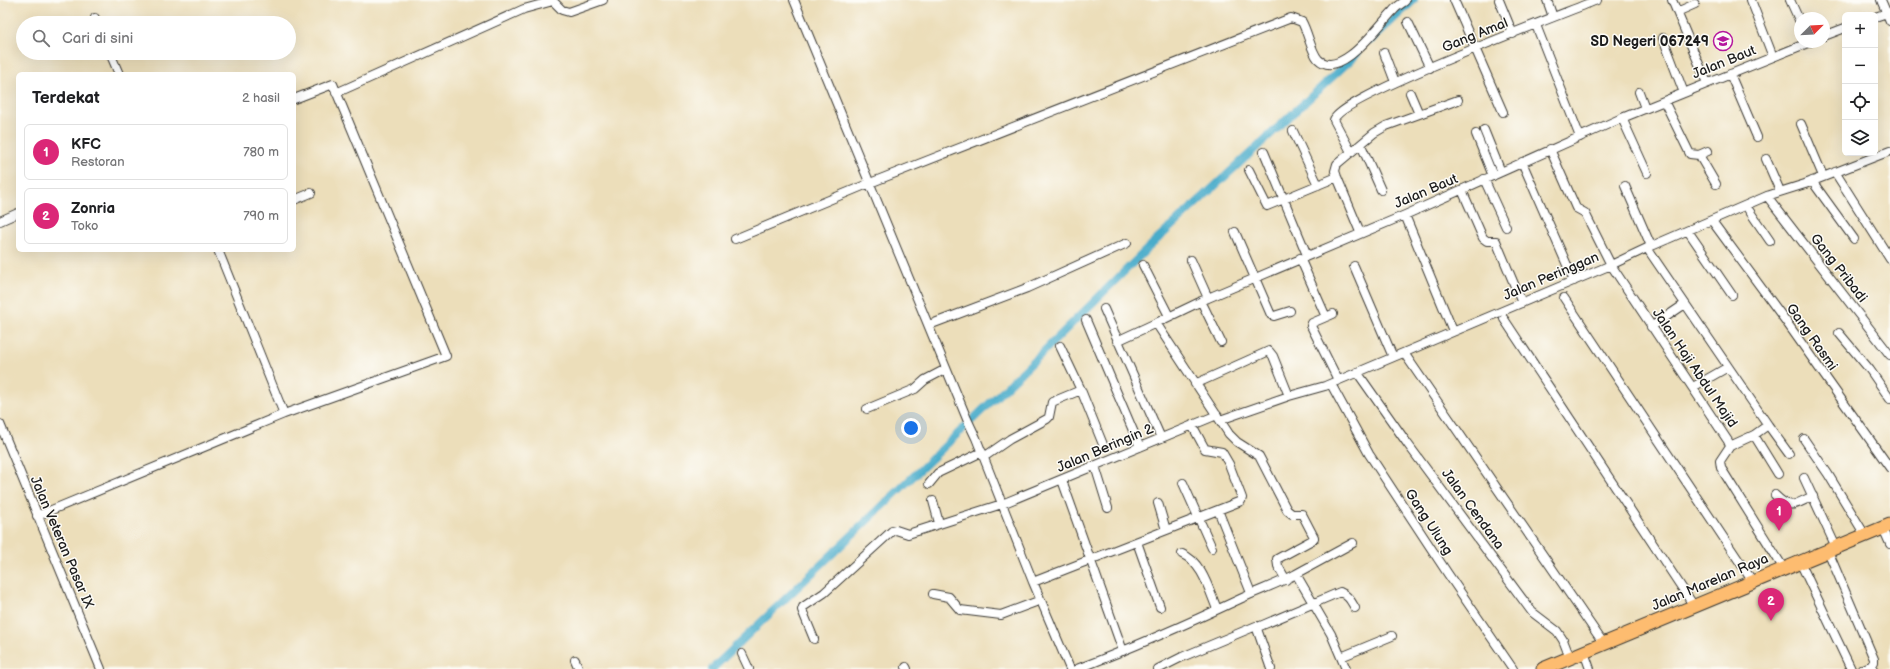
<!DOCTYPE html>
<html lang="id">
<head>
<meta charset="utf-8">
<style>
  body { margin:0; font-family:"Balsamiq Sans",sans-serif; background:#f6f6f6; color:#202124 }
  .controls { position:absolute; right:12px; top:12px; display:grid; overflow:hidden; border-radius:6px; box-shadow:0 4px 16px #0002 }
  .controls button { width:36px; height:36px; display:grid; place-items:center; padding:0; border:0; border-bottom:1px solid #e0e0e0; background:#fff; color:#202124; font:20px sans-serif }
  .compass { position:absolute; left:1794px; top:12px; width:36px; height:36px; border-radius:50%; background:#fff; box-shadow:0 4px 16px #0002; rotate:66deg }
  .you { position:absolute; left:911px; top:428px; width:14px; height:14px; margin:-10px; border:3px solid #fff; border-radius:50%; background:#1a73e8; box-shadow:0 0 0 6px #1a73e833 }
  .badge { display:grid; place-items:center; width:26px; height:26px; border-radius:50%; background:#db2777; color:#fff; font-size:13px; font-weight:700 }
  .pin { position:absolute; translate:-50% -33px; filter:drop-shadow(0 1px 2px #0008) }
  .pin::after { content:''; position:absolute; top:21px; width:14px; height:12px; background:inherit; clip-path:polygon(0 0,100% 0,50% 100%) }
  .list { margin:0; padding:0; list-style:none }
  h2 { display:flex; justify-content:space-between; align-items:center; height:52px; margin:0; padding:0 16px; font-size:17px }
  h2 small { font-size:13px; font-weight:400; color:#757577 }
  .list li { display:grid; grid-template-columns:26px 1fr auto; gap:12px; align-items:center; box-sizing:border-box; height:56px; margin:0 8px 8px; padding:0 8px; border:1px solid #e0e0e0; border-radius:6px }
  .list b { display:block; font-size:15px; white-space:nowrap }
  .list p { margin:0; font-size:13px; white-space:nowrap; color:#757577 }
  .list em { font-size:13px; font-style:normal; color:#757577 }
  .icon { flex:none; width:22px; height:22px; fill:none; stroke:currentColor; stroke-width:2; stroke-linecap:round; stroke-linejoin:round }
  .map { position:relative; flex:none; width:1890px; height:669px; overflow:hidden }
  .search { position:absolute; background:#fff; box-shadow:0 4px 16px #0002; left:16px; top:16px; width:280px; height:44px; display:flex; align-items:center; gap:10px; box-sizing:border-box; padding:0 14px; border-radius:22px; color:#757577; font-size:15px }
  .panel { position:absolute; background:#fff; box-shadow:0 4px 16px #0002; left:16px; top:72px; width:280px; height:180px; border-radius:6px }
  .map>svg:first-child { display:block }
</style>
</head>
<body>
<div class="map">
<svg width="1890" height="669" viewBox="0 0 1890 669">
  <rect width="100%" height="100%" fill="#fdfcf7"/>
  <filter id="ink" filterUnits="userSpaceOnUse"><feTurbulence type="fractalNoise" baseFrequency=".025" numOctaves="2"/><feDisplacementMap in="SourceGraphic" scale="8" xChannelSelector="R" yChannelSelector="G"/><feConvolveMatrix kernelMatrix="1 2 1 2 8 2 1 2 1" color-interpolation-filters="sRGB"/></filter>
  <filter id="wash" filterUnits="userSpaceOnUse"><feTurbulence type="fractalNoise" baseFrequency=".012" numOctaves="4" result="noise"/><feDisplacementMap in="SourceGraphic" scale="16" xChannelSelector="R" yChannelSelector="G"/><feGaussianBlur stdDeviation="0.9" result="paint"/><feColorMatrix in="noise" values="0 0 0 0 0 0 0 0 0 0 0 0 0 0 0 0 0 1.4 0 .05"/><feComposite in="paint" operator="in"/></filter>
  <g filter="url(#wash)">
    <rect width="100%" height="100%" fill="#ecdeba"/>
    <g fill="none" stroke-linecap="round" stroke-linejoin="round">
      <path stroke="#4aacca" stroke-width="8" d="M 1371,40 L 1414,0
        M 712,669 L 1040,355 L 1147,249 L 1357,54"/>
    </g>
  </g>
  <g filter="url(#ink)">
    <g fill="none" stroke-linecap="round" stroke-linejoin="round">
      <g stroke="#3b3934" stroke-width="10">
        <path id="minor" d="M 794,0 L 967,419 L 976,438 L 1033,582 L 1070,669
          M 1454,0 L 1503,112
          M 1499,0 L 1513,34
          M 1547,0 L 1553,17
          M 1672,0 L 1707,83
          M 1751,0 L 1773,57
          M 1790,0 L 1800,22
          M 1881,0 L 1890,21
          M 1677,12 L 1695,4
          M 1875,17 L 1890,12
          M 95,18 L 97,23
          M 1408,22 L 1430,68
          M 1536,25 L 1580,137
          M 1824,36 L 1845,28
          M 1663,38 L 1684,93
          M 110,53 L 119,74
          M 1384,53 L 1395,82
          M 1730,74 L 1757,137
          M 1639,92 L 1645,108
          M 336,93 L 524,9 L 553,1 L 562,10 L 569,12 L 603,0
          M 1410,93 L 1419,114
          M 1664,101 L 1690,154 L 1699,155 L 1708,151
          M 1622,118 L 1647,173
          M 1801,124 L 1823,176
          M 1484,130 L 1501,172
          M 1293,131 L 1318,185
          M 1476,134 L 1493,176
          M 1361,145 L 1381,190
          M 1550,149 L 1576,208 L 1585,213 L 1611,265 L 1728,441 L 1730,446 L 1720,461 L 1721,468 L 1784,569
          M 1264,152 L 1307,255
          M 1351,152 L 1334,120 C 1339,97 1563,14 1597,0
          M 1699,155 L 1716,184
          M 1766,159 L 1780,191
          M 1522,162 L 1574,281
          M 1249,170 L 1267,206 L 1337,177
          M 1835,172 L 1890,259
          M 1484,179 L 1506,227
          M 1812,181 L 1854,239
          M 1625,186 L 1651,246
          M 1462,190 L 1483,238 L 1487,241 L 1496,241 L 1522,303
          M 1767,196 L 1890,355
          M 294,200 L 311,193
          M 1746,206 L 1770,241
          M 1405,215 L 1453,331
          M 0,221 L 18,213
          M 1712,221 L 1785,320 L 1890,468
          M 1688,231 L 1732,295
          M 1235,232 L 1271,315 L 1274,316 L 1290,311
          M 1360,232 L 1337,177 L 1335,171 L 1337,164 L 1374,133 L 1386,126 L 1458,100
          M 735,239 L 870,183 L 1291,18 L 1302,22 C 1308,33 1311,51 1318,59 C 1340,81 1379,25 1393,11 C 1396,7 1401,4 1405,1
          M 1647,248 L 1768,425 L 1754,435 L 1730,446
          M 218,250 L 284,414
          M 1300,258 L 1326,317
          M 1191,260 L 1208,298
          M 1143,265 L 1169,316
          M 1354,266 L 1393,357
          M 1564,298 L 1753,582
          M 1201,301 L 1221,342
          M 1104,309 L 1161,438
          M 1333,314 L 1312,323 L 1311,326 L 1338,380
          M 1504,319 L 1694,606
          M 1086,320 L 1140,447
          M 929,325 L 1027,288 L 1127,243
          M 1651,327 L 1685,304
          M 1839,333 L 1870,370 L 1890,399
          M 1117,341 L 1156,323
          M 1060,346 L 1081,390 L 1104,447
          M 1404,353 L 1604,644
          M 1357,372 L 1407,443 L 1532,612 L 1557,631 L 1563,640 L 1570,658
          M 1195,384 L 1269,351 L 1273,356 L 1289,396
          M 1331,384 L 1369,454 L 1448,574 L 1513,669
          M 1693,387 L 1728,367
          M 867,409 L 915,389 L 925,380 L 946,369
          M 1220,420 L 1289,396 L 1325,386 L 1611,265 L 1647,248 L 1767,196 L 1805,184 L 1890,151
          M 0,424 L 101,669
          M 1192,425 L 1205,449 L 1222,452 L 1229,464 L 1242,498 L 1241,501 L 1218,510
          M 1768,425 L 1789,454
          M 1754,435 L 1778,474
          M 1804,439 L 1828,474 L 1865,535
          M 984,457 L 1010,439 L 1047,419 L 1049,417 L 1052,402 L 1081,390
          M 1095,466 L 1108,508
          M 1804,478 L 1836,547
          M 1062,480 L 1123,651
          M 1183,483 L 1212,548
          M 929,484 L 938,473 L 982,452
          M 1775,495 C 1791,511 1795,504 1813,496
          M 933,501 L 939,523
          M 1158,503 L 1166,530
          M 37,516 L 284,414 L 446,356 L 333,84 L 294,99
          M 1883,528 L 1890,544
          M 1137,542 L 1160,607
          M 1828,551 L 1874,659 L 1874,662 L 1871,666
          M 1182,554 C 1202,562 1209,590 1217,609
          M 1800,562 L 1851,669
          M 1296,574 L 1353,543
          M 1286,580 L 1278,566 L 1277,559 L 1314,539 L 1314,537 L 1302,514 L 1292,514 L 1287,510 L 1259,456 L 1237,442 L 1229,434 L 1156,323 L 1208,298 L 1405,215 L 1622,118 L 1810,42
          M 1033,582 L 1218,510 L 1251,593
          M 933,594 L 949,597 L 960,610 L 1001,615 L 1041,600
          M 1258,627 L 1340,592 C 1348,595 1351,601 1355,608
          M 814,639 L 802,610 L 803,607 L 824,593 L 892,531 L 896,530 L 908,534 L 1002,504 L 1217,415
          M 1584,652 L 1590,669
          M 742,654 L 749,669
          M 1341,657 L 1392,636
          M 575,660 L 579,669
          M 906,667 L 907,669
          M 1077,669 C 1132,648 1187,624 1240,599 C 1259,590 1278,584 1296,574 L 1331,634 L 1346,669
          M 1158,669 L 1182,657 L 1256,626 L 1271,669
          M 1862,669 L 1871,666 L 1873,669"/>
      </g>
      <g stroke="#3b3934" stroke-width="15">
        <path id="primary" d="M 1543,669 L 1890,525"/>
      </g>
      <use href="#minor" stroke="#fff" stroke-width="8"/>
      <use href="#primary" stroke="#fdbc6f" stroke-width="13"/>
    </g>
  </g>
  <defs>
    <g id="school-ring" transform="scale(1)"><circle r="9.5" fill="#fdfcf7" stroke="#b5179e" stroke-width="1.5"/><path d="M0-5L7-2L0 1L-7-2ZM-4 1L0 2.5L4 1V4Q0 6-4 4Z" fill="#b5179e"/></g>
  </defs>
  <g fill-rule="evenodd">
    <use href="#school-ring" x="1723" y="41"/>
  </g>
  <g text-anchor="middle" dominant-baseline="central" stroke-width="3" stroke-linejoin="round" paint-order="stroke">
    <g font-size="14" fill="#1c1c1c" stroke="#fdfcf7">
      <text transform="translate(1475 35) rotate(-22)">Gang Amal</text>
      <text transform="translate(1724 62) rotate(-22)">Jalan Baut</text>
      <text transform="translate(1426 191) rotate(-23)">Jalan Baut</text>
      <text transform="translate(1839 268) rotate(52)">Gang Pribadi</text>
      <text transform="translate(1551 276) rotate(-23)">Jalan Peringgan</text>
      <text transform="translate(1812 337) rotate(55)">Gang Rasmi</text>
      <text transform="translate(1695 368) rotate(56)">Jalan Haji Abdul Majid</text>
      <text transform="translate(1105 448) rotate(-23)">Jalan Beringin 2</text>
      <text transform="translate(1473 509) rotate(54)">Jalan Cendana</text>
      <text transform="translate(1429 522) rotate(57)">Gang Ulung</text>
      <text transform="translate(62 542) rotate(67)">Jalan Veteran Pasar IX</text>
      <text transform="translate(1710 582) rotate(-23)">Jalan Marelan Raya</text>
    </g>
    <g font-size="14" font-weight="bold" fill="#1c1c1c" stroke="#fdfcf7" text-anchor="end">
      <text x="1709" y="41">SD Negeri 067249</text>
    </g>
  </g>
</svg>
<div class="controls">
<button>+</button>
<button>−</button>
<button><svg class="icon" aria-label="locate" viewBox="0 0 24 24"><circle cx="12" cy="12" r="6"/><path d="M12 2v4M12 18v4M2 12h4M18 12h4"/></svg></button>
<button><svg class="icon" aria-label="layers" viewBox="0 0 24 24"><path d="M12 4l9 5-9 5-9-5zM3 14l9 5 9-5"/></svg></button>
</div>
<svg class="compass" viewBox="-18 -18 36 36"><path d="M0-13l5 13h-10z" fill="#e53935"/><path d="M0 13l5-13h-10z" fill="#757577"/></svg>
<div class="you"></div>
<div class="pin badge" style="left:1779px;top:531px">1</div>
<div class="pin badge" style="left:1771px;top:621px">2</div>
<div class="search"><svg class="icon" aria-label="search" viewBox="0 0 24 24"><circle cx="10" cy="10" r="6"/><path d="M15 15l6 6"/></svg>Cari di sini</div>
<section class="panel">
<h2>Terdekat<small>2 hasil</small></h2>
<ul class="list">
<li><span class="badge">1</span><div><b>KFC</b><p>Restoran</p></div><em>780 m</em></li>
<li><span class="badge">2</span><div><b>Zonria</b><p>Toko</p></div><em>790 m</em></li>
</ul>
</section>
</div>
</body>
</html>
